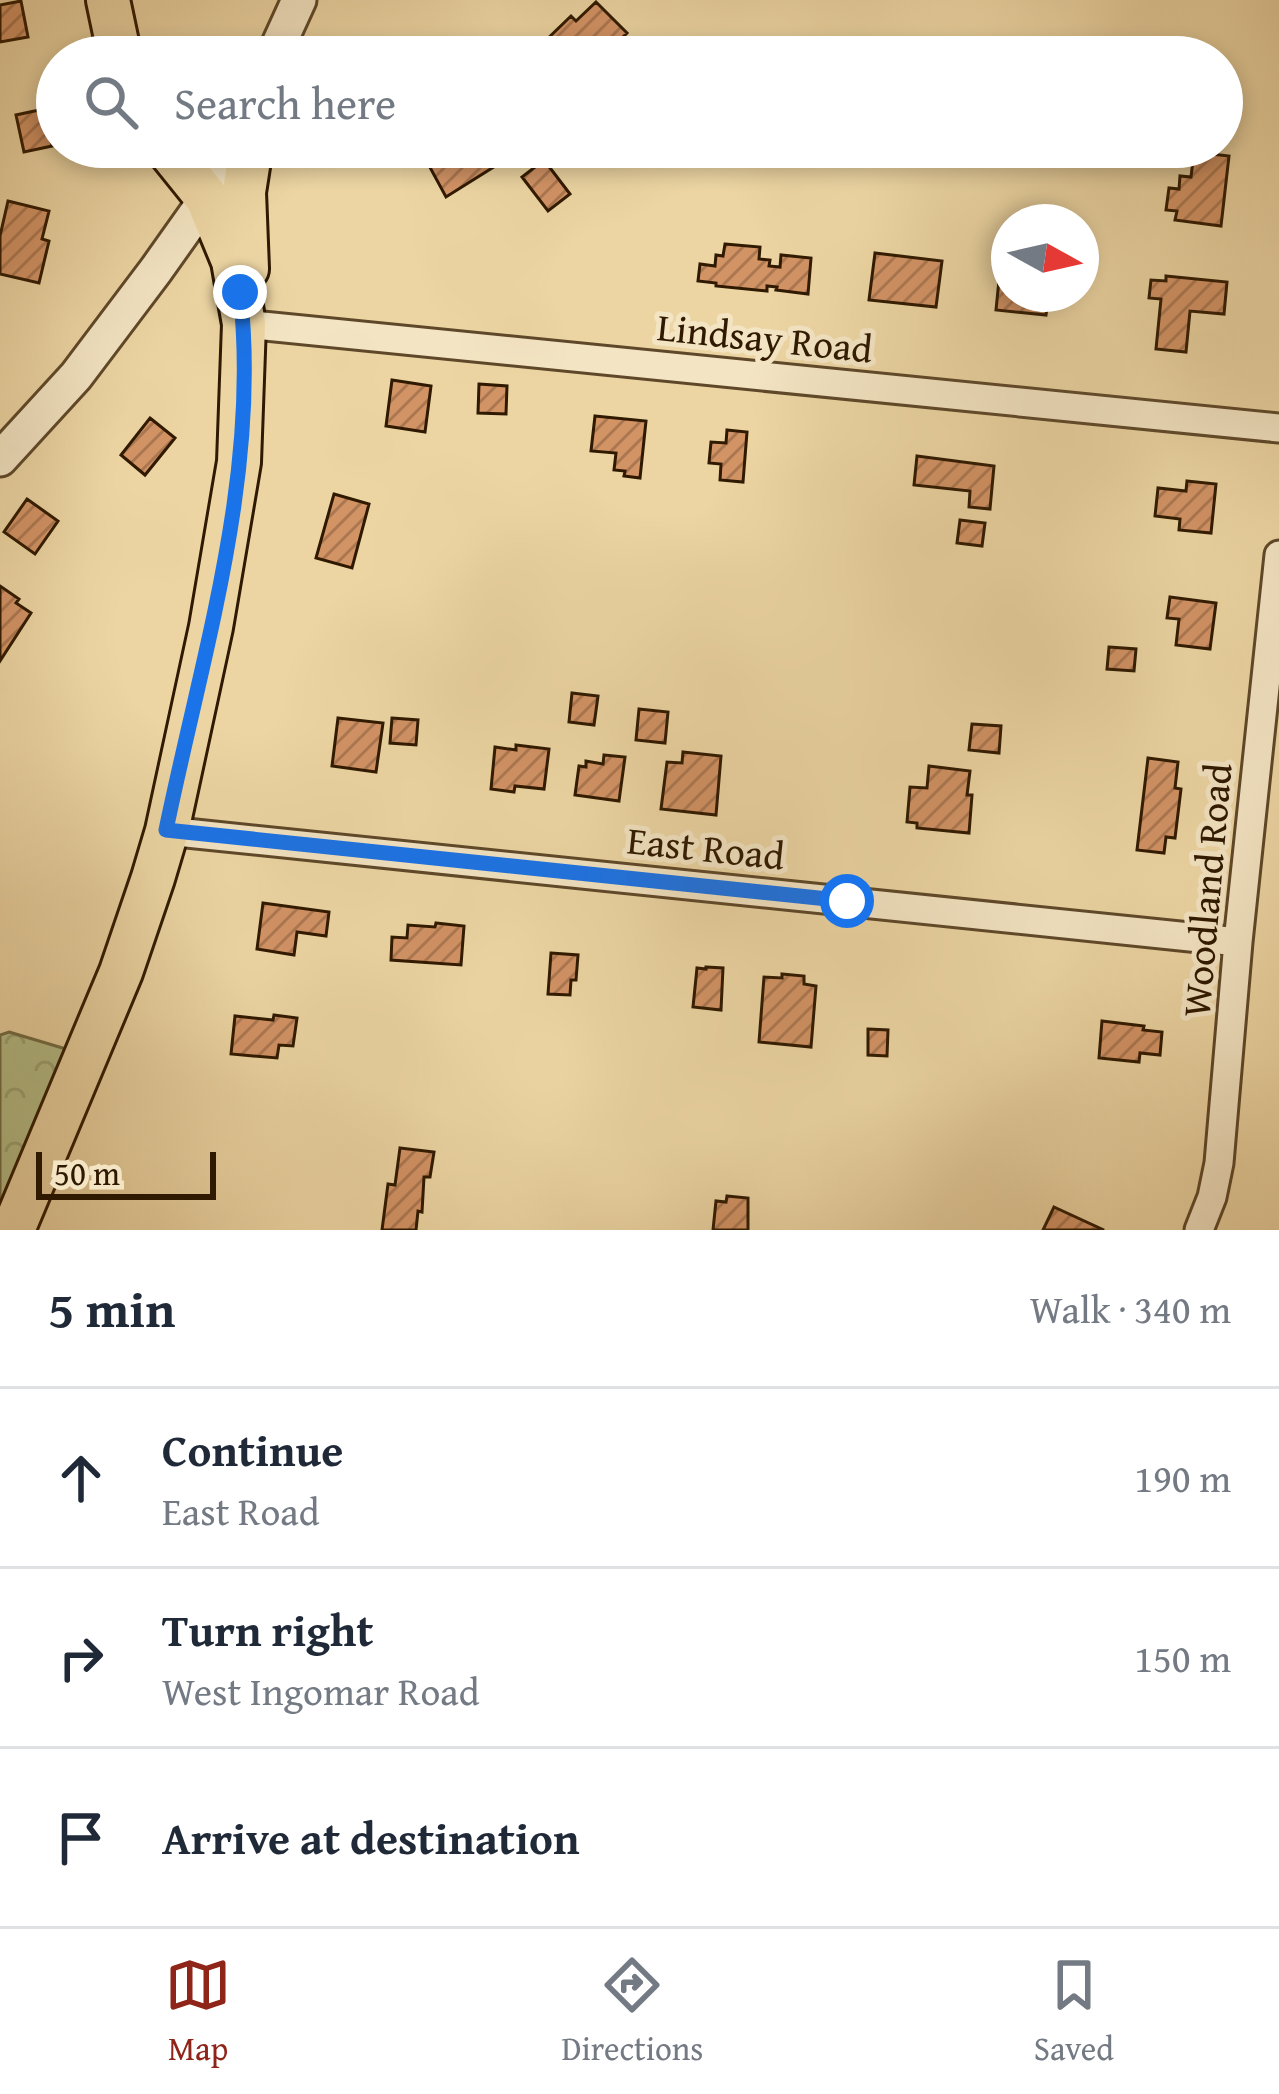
<!DOCTYPE html>
<html lang="en">
<head>
<meta charset="utf-8">
<style>
  body { margin:0; font-family:"Gentium Book Plus",serif; background:#f2f2f3; color:#1f2937 }
  .compass { position:absolute; left:991px; top:204px; width:108px; height:108px; border-radius:50%; background:#fff; box-shadow:0 6px 18px #0003; rotate:98deg }
  .scale { position:absolute; left:36px; bottom:30px; width:180px; box-sizing:border-box; padding-left:12px; border:6px solid #2f1900; border-top:0; font-size:33px; line-height:42px; white-space:nowrap; color:#2f1900; -webkit-text-stroke:9px #f3e4c3; paint-order:stroke }
  .stop { position:absolute; width:36px; height:36px; margin:-27px; border:9px solid #1a73e8; border-radius:50%; background:#fff }
  .stop.end { background:#1a73e8; border-color:#fff; box-shadow:0 3px 12px #0008 }
  .list { margin:0; padding:0; list-style:none }
  h2 { display:flex; justify-content:space-between; align-items:center; height:156px; margin:0; padding:0 48px; font-size:51px }
  h2 small { font-size:39px; font-weight:400; color:#747a83 }
  .list li { display:grid; grid-template-columns:78px 1fr auto; gap:36px; align-items:center; box-sizing:border-box; height:180px; padding:0 48px; border-top:3px solid #e0e1e3 }
  .list b { display:block; font-size:45px; white-space:nowrap }
  .list p { margin:0; font-size:39px; white-space:nowrap; color:#747a83 }
  .list em { font-size:39px; font-style:normal; color:#747a83 }
  .icon { flex:none; width:66px; height:66px; fill:none; stroke:currentColor; stroke-width:2; stroke-linecap:round; stroke-linejoin:round }
  .map { position:relative; flex:none; width:1279px; height:1230px; overflow:hidden }
  .search { position:absolute; background:#fff; box-shadow:0 6px 18px #0003; left:36px; right:36px; top:36px; height:132px; display:flex; align-items:center; gap:30px; box-sizing:border-box; padding:0 42px; border-radius:66px; color:#747a83; font-size:45px }
  .sheet { height:696px; background:#fff }
  nav { display:flex; justify-content:space-around; align-items:center; box-sizing:border-box; height:168px; border-top:3px solid #e0e1e3; background:#fff; font-size:33px; color:#747a83 }
  nav a { display:grid; justify-items:center; gap:6px }
  nav .on { color:#8f2418 }
  .map>svg:first-child { display:block }
</style>
</head>
<body>
<div class="map">
<svg width="1279" height="1230" viewBox="0 0 1279 1230">
  <defs>
    <pattern id="forest-crowns" width="20" height="18" patternUnits="userSpaceOnUse" patternTransform="scale(3)"><rect width="20" height="18" fill="#b5be88"/><path d="M2 6a3 3 0 1 1 6 0M12 15a3 3 0 1 1 6 0" fill="none" stroke="#9ca374"/></pattern>
    <pattern id="building-hatch" width="6" height="6" patternUnits="userSpaceOnUse" patternTransform="scale(3)"><rect width="6" height="6" fill="#d29365"/><path d="M-1 1l2-2M0 6l6-6M5 7l2-2" fill="none" stroke="#ab7751"/></pattern>
  </defs>
  <rect width="100%" height="100%" fill="#ecd5a3"/>
  <filter id="stains"><feTurbulence type="fractalNoise" baseFrequency=".00167" numOctaves="4"/><feColorMatrix values="0 0 0 0 .2 0 0 0 0 .09 0 0 0 0 .02 0 0 0 .5 -.17"/></filter>
  <radialGradient id="worn" r=".72"><stop offset=".6" stop-color="#630" stop-opacity="0"/><stop offset="1" stop-color="#630" stop-opacity=".3"/></radialGradient>
  <path fill="url(#forest-crowns)" stroke="#726c44" stroke-width="3" d="M 9,1032 L 86,1055 L 0,1229 L 0,1035 Z"/>
  <path fill="url(#building-hatch)" stroke="#2f1900" stroke-width="3" d="M 21,1 L 28,37 L 0,42 L 0,5 Z
    M 596,2 L 627,33 L 610,50 L 607,48 L 598,57 L 546,57 L 537,49 L 571,16 L 576,21 Z
    M 39,110 L 42,124 L 47,123 L 52,146 L 24,152 L 16,115 Z
    M 424,147 L 489,147 L 500,163 L 446,197 L 420,149 Z
    M 1194,152 L 1229,156 L 1221,226 L 1175,220 L 1177,211 L 1166,210 L 1169,188 L 1179,189 L 1180,176 L 1191,177 Z
    M 544,160 L 570,194 L 548,211 L 522,177 Z
    M 8,201 L 49,211 L 42,239 L 49,241 L 39,283 L 0,274 L 0,236 Z
    M 725,244 L 760,247 L 759,259 L 770,260 L 769,266 L 780,267 L 781,255 L 811,258 L 808,294 L 776,290 L 777,287 L 767,286 L 767,291 L 716,286 L 716,283 L 698,281 L 700,264 L 715,266 L 716,255 L 723,256 Z
    M 1002,250 L 1009,250 L 1009,294 L 1049,294 L 1046,315 L 996,310 Z
    M 875,253 L 942,261 L 936,307 L 869,300 Z
    M 1166,276 L 1227,282 L 1224,314 L 1190,311 L 1186,352 L 1156,349 L 1161,299 L 1149,298 L 1151,280 L 1166,281 Z
    M 392,380 L 431,386 L 425,432 L 386,426 Z
    M 479,384 L 507,386 L 506,414 L 478,413 Z
    M 595,416 L 646,421 L 640,478 L 624,476 L 625,471 L 614,470 L 616,453 L 591,451 Z
    M 150,418 L 175,438 L 145,475 L 121,455 Z
    M 727,430 L 747,432 L 743,482 L 720,480 L 721,464 L 709,463 L 711,442 L 726,443 Z
    M 917,456 L 994,466 L 990,509 L 969,507 L 970,491 L 914,485 Z
    M 1187,481 L 1216,484 L 1211,533 L 1179,530 L 1180,519 L 1155,516 L 1158,488 L 1186,491 Z
    M 334,494 L 369,504 L 352,568 L 316,558 Z
    M 27,499 L 58,521 L 35,554 L 4,532 Z
    M 960,520 L 985,523 L 982,546 L 957,543 Z
    M 0,586 L 19,599 L 16,603 L 31,613 L 0,661 Z
    M 1170,597 L 1216,603 L 1210,649 L 1176,645 L 1179,619 L 1167,618 Z
    M 1109,647 L 1136,649 L 1134,671 L 1107,669 Z
    M 572,693 L 598,696 L 594,725 L 569,722 Z
    M 639,709 L 668,712 L 665,743 L 636,740 Z
    M 338,718 L 383,723 L 376,772 L 332,766 Z
    M 392,718 L 418,720 L 416,745 L 390,743 Z
    M 972,724 L 1001,726 L 999,753 L 969,750 Z
    M 516,745 L 549,749 L 544,789 L 515,786 L 514,792 L 491,789 L 495,747 L 516,750 Z
    M 683,752 L 721,756 L 716,815 L 661,809 L 667,762 L 682,763 Z
    M 604,755 L 625,757 L 619,801 L 575,795 L 579,766 L 586,767 L 586,761 L 603,764 Z
    M 1148,758 L 1178,762 L 1175,788 L 1181,789 L 1175,838 L 1166,837 L 1164,853 L 1137,850 Z
    M 929,766 L 970,771 L 967,795 L 972,795 L 969,833 L 917,828 L 917,823 L 907,822 L 910,787 L 927,788 Z
    M 263,903 L 329,912 L 326,936 L 297,932 L 294,955 L 257,949 Z
    M 436,923 L 464,926 L 461,965 L 391,960 L 392,937 L 407,938 L 408,925 L 435,927 Z
    M 551,953 L 578,955 L 576,980 L 571,980 L 570,995 L 548,994 Z
    M 706,967 L 723,968 L 721,1010 L 693,1007 L 697,968 L 706,969 Z
    M 782,974 L 804,976 L 804,984 L 816,986 L 811,1047 L 759,1042 L 764,977 L 782,978 Z
    M 274,1015 L 297,1018 L 293,1046 L 279,1045 L 277,1058 L 231,1054 L 235,1016 L 273,1020 Z
    M 1102,1021 L 1144,1026 L 1143,1030 L 1162,1032 L 1160,1055 L 1140,1053 L 1139,1062 L 1099,1058 Z
    M 868,1029 L 888,1030 L 887,1056 L 868,1055 Z
    M 400,1148 L 434,1152 L 430,1177 L 424,1177 L 422,1212 L 418,1211 L 416,1230 L 382,1230 L 388,1184 L 395,1185 Z
    M 727,1196 L 748,1198 L 748,1230 L 713,1230 L 716,1201 L 726,1202 Z
    M 1054,1207 L 1104,1230 L 1043,1230 Z"/>
  <g fill="none" stroke-linecap="round" stroke-linejoin="round">
    <g stroke="#5e4829" stroke-width="33">
      <path id="minor" d="M 244,324 L 1279,428
        M 167,831 L 1238,942
        M 1199,1230 L 1212,1197 L 1219,1163 L 1238,942 L 1279,555"/>
    </g>
    <g stroke="#5e4829" stroke-width="39">
      <path id="tertiary" d="M 273,57 L 299,0
        M 0,459 L 76,376 L 156,270 L 207,198 L 232,147"/>
    </g>
    <g stroke="#2f1900" stroke-width="48">
      <path id="primary" d="M 108,0 L 120,57
        M 247,269 L 244,192 L 251,147
        M 13,1230 L 121,972 L 153,878 L 167,831 L 211,627 L 239,462 L 244,324 L 233,261 L 207,198 L 166,147"/>
    </g>
    <use href="#minor" stroke="#f3e4c3" stroke-width="27"/>
    <use href="#tertiary" stroke="#f3e4c3" stroke-width="33"/>
    <use href="#primary" stroke="#ecd5a3" stroke-width="42"/>
  </g>
  <g fill="none" stroke-linecap="round" stroke-linejoin="round">
    <path stroke="#1a73e8" stroke-width="15" d="M 240,292 C 261,473 202,655 166,830 L 847,901"/>
  </g>
  <g text-anchor="middle" dominant-baseline="central" stroke-width="10" stroke-linejoin="round" paint-order="stroke">
    <g font-size="39" fill="#2f1900" stroke="#f3e4c3">
      <text transform="translate(765 337) rotate(6)">Lindsay Road</text>
      <text transform="translate(706 847) rotate(6)">East Road</text>
      <text transform="translate(1206 890) rotate(-85)">Woodland Road</text>
    </g>
  </g>
  <rect width="100%" height="100%" filter="url(#stains)"/>
  <rect width="100%" height="100%" fill="url(#worn)"/>
</svg>
<svg class="compass" viewBox="-18 -18 36 36"><path d="M0-13l5 13h-10z" fill="#e53935"/><path d="M0 13l5-13h-10z" fill="#747a83"/></svg>
<div class="scale">50 m</div>
<div class="stop" style="left:847px;top:901px"></div>
<div class="stop end" style="left:240px;top:292px"></div>
<div class="search"><svg class="icon" aria-label="search" viewBox="0 0 24 24"><circle cx="10" cy="10" r="6"/><path d="M15 15l6 6"/></svg>Search here</div>
</div>
<section class="sheet">
<h2>5 min<small>Walk · 340 m</small></h2>
<ul class="list">
<li><svg class="icon" aria-label="ahead" viewBox="0 0 24 24"><path d="M12 20V5M6 11l6-6 6 6"/></svg><div><b>Continue</b><p>East Road</p></div><em>190 m</em></li>
<li><svg class="icon" aria-label="right" viewBox="0 0 24 24"><path d="M7 20v-9h11M14 6l5 5-5 5"/></svg><div><b>Turn right</b><p>West Ingomar Road</p></div><em>150 m</em></li>
<li><svg class="icon" aria-label="arrive" viewBox="0 0 24 24"><path d="M6 21V4h12l-3 4 3 4H6"/></svg><div><b>Arrive at destination</b></div></li>
</ul>
</section>
<nav>
<a class="on"><svg class="icon" aria-label="map" viewBox="0 0 24 24"><path d="M3 6l6-2 6 2 6-2v14l-6 2-6-2-6 2zM9 4v14M15 6v14"/></svg>Map</a>
<a><svg class="icon" aria-label="directions" viewBox="0 0 24 24"><path d="M12 3l9 9-9 9-9-9zM9 14v-3h6M13 9l2 2-2 2"/></svg>Directions</a>
<a><svg class="icon" aria-label="saved" viewBox="0 0 24 24"><path d="M7 4h10v16l-5-4-5 4z"/></svg>Saved</a>
</nav>
</body>
</html>
